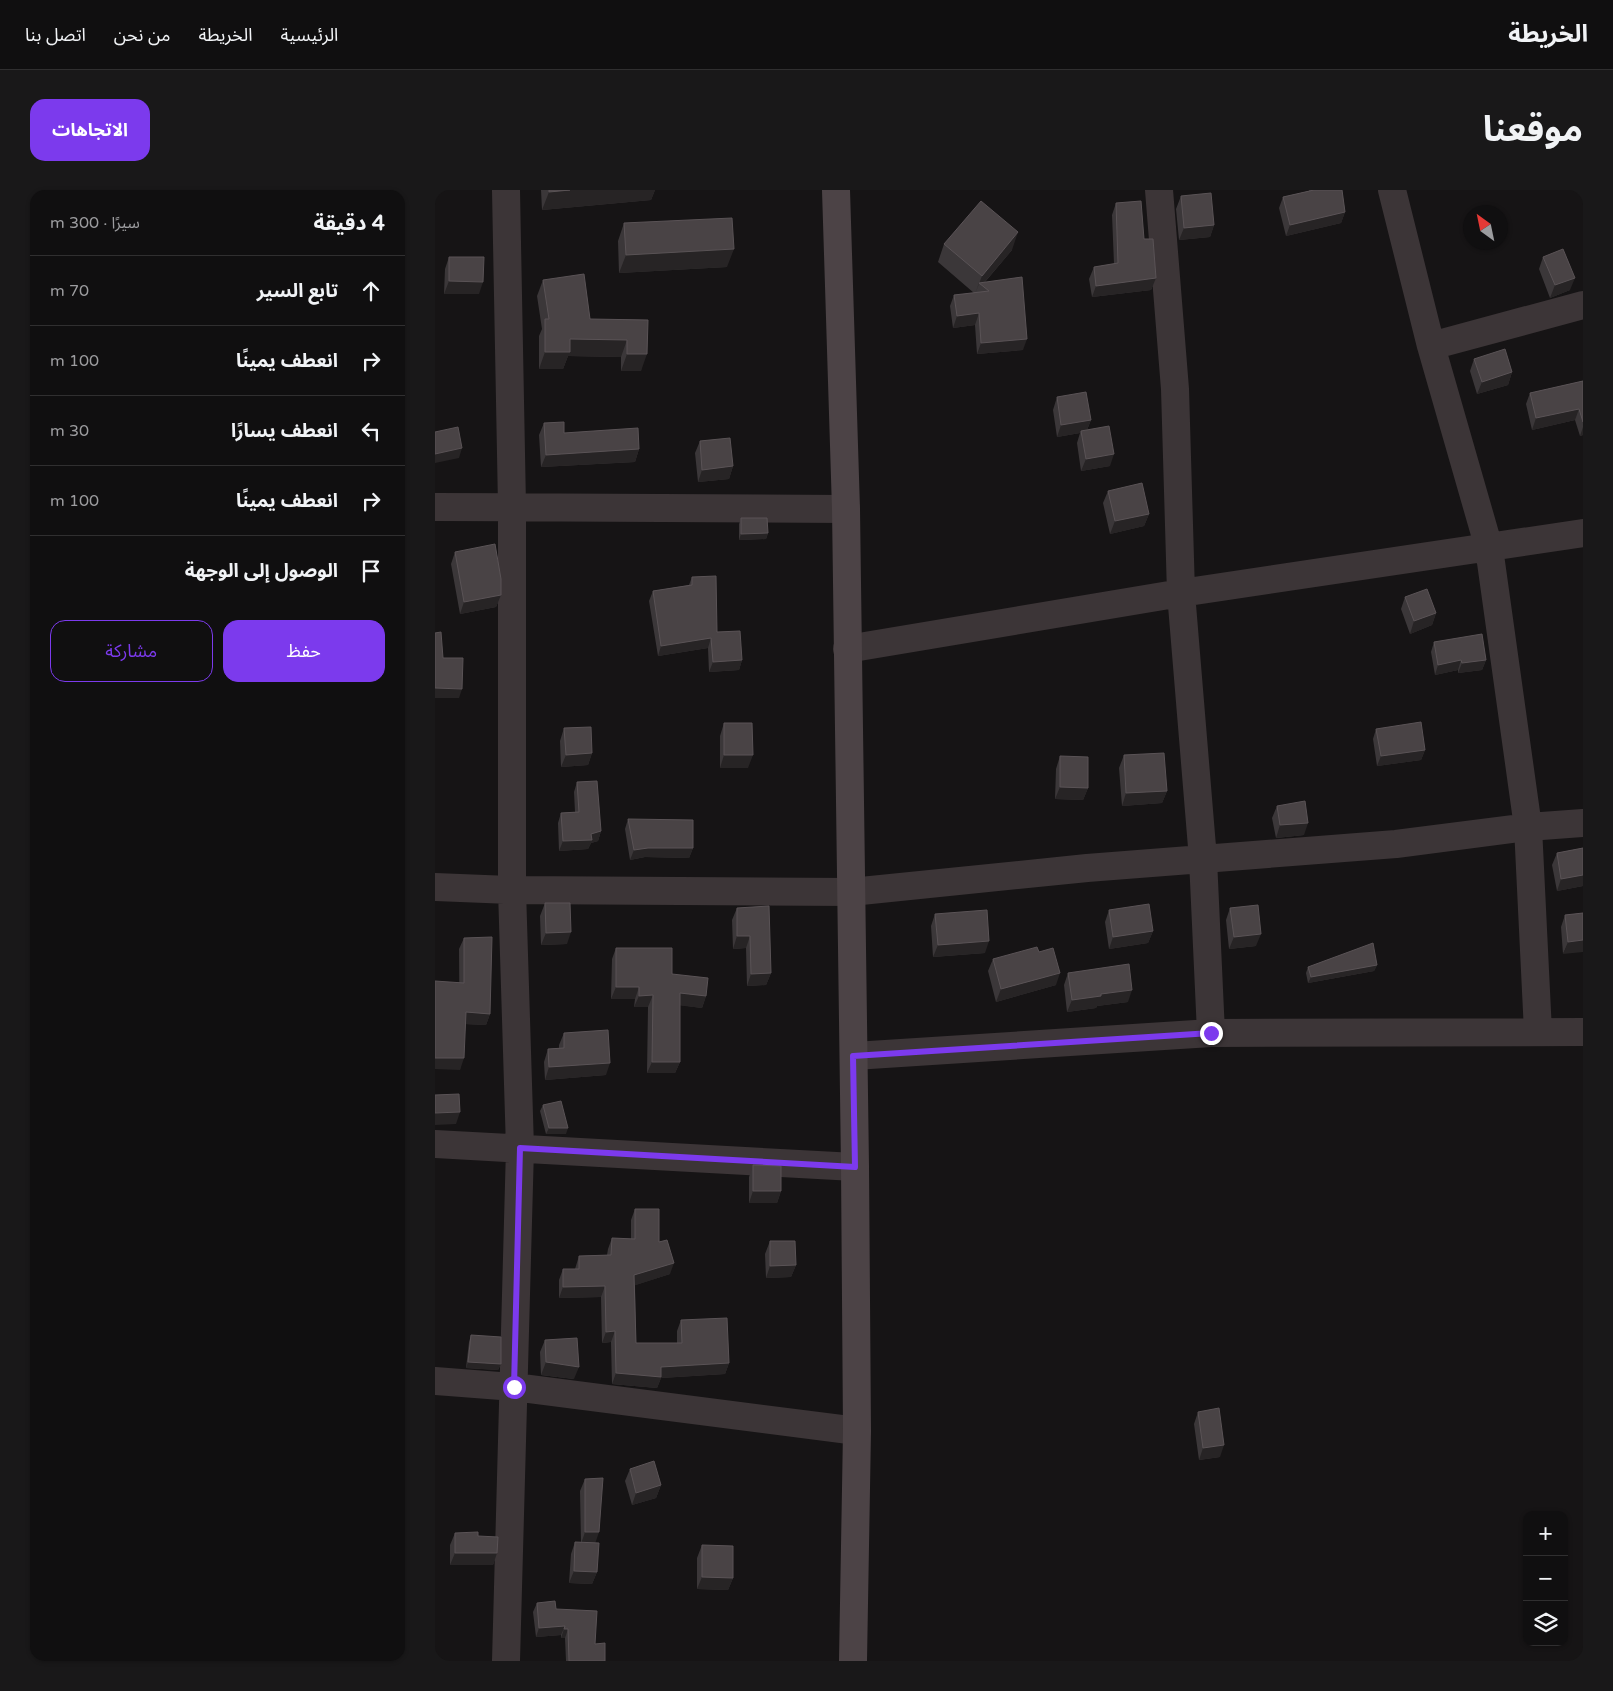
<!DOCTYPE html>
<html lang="ar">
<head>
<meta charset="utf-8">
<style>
  body { margin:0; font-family:"Varela Round","Noto Sans Arabic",sans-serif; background:#191819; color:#f1f3f6; direction:rtl }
  .controls { position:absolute; right:15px; bottom:15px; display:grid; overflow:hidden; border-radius:10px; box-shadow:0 1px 4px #0004 }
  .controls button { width:45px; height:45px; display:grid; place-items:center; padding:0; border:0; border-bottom:1px solid #302f30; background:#100f10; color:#f1f3f6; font:25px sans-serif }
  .compass { position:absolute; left:1028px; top:15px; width:45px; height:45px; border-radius:50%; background:#100f10; box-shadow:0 1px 4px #0004; rotate:327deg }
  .stop { position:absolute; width:15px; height:15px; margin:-11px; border:4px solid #7c3aed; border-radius:50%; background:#fff }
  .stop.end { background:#7c3aed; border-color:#fff; box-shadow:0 1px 5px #0008 }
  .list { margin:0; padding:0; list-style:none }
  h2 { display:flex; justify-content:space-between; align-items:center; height:65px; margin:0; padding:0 20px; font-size:21px }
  h2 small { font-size:16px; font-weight:400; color:#9c9c9f }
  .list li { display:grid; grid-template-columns:32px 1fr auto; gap:15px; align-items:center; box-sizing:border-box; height:70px; padding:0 20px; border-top:1px solid #302f30 }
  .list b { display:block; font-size:19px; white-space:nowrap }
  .list em { font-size:16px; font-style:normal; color:#9c9c9f }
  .actions { display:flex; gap:10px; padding:15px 20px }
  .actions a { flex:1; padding:11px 0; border:1px solid #7c3aed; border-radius:15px; text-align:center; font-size:18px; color:#7c3aed }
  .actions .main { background:#7c3aed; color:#fff }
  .icon { flex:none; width:28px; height:28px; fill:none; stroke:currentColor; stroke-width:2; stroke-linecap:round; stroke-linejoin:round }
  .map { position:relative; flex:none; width:1148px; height:1471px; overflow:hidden; direction:ltr; border-radius:15px }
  header { display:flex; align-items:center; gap:30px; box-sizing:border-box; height:70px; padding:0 25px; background:#100f10; border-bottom:1px solid #302f30 }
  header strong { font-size:24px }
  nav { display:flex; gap:28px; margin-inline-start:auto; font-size:18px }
  .intro { display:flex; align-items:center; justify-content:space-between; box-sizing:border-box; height:120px; padding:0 30px }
  h1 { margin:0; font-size:35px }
  .button { padding:12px 22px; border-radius:15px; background:#7c3aed; color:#fff; font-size:18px; font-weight:700 }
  main { display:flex; gap:30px; padding:0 30px }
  aside { flex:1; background:#100f10; border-radius:15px; box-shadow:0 1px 4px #0004 }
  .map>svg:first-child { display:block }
</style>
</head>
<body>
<header>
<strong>الخريطة</strong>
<nav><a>الرئيسية</a><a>الخريطة</a><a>من نحن</a><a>اتصل بنا</a></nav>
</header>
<div class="intro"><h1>موقعنا</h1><a class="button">الاتجاهات</a></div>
<main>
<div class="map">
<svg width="1148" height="1471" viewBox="0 0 1148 1471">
  <rect width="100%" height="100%" fill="#161415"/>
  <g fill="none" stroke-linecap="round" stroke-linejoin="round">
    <path stroke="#3c3537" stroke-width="28" d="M 71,0 L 77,316 L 77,700 L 85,958 L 71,1471
      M 724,0 L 740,199 L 746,403 L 768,669 L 776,843
      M 957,0 L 996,156 L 1054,358 L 1093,637 L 1103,842
      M 996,156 L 1148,115
      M 0,317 L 411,319
      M 412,459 L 746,403 L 1148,343
      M 0,697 L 77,700 L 416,702 L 652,678 L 961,654 L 1093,637 L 1148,633
      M 419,866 L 776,843 L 1148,842
      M 0,954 L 420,977
      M 0,1191 L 79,1197 L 422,1241"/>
    <path stroke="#4c4346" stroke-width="28" d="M 401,0 L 411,319 L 420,977 L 422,1241 L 418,1471"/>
  </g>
  <path fill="#3b3739" d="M 106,0 L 220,0 L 216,10 L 107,20 Z
    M 874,0 L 907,0 L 910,22 L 906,33 L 851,46 L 844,18 L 848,7 L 874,1 Z
    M 746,6 L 779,35 L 775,47 L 744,50 L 741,19 Z
    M 681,13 L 709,49 L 721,88 L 716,100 L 657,107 L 654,89 L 659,77 L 679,74 L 677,25 Z
    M 189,33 L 292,77 L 184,83 L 183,51 Z
    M 509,54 L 577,60 L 550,92 L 588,160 L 542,164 L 540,135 L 518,138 L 515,116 L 519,105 L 539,103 L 503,72 Z
    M 14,67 L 44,104 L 9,104 L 10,79 Z
    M 1108,67 L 1135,100 L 1115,108 L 1104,79 Z
    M 108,90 L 155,129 L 213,130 L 206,181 L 186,181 L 186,167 L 133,166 L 128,179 L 104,179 L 104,146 L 107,139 L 102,106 Z
    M 1039,169 L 1077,182 L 1073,195 L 1042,204 L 1035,181 Z
    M 1148,191 L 1148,245 L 1145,246 L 1140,230 L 1097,240 L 1091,214 L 1095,203 Z
    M 622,207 L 656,230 L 652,240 L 675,276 L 646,281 L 642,253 L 645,243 L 622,247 L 618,220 Z
    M 109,233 L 129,243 L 204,259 L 200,272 L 106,277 L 104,245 Z
    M 265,251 L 298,276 L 294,289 L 263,292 L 260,263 Z
    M 673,301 L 714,324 L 709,336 L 675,344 L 668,313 Z
    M 306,328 L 333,343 L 331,349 L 304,350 L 304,334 Z
    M 20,362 L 66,405 L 61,417 L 25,424 L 16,374 Z
    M 257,387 L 282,442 L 307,470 L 304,480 L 274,482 L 273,458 L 223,466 L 214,411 L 218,401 L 254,395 Z
    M 970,407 L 1001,423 L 997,435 L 975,444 L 966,419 Z
    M 999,452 L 1051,470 L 1047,480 L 1023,483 L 1023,480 L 1000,485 L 996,462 Z
    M 289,533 L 313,578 L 285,578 L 285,546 Z
    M 129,538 L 157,563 L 153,575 L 126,577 L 125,551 Z
    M 941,539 L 990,560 L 986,570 L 942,576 L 938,549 Z
    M 689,565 L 732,601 L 727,613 L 687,616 L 684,578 Z
    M 625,566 L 653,598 L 648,610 L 620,609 L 621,579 Z
    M 142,592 L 166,641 L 163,651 L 156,653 L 153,659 L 124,661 L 123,633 L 126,623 L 140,622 L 139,602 Z
    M 842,616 L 869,645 L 841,648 L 837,628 Z
    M 193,629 L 258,658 L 254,668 L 210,667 L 195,670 L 190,639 Z
    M 1148,658 L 1148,696 L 1122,701 L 1117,675 L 1122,663 Z
    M 110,713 L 132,754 L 106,755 L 105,726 Z
    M 302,718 L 336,783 L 331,795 L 312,796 L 311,758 L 298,759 L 297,730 Z
    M 795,718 L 821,756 L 794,759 L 791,730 Z
    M 674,720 L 718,741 L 713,753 L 674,759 L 670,732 Z
    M 1148,723 L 1128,764 L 1126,737 L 1130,725 Z
    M 500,724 L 550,763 L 498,767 L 496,736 Z
    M 29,748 L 55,824 L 51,835 L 31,834 L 25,880 L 24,759 Z
    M 181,758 L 237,784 L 271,806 L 267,818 L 245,815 L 245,872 L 240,883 L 212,883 L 213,817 L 199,817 L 200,809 L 176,809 L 177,769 Z
    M 604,762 L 621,795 L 561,812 L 553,781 L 558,769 Z
    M 942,775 L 939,781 L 873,793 L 871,783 L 873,777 Z
    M 633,783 L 693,812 L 662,816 L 661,818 L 632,822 L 629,795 Z
    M 129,843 L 171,885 L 110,890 L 109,872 L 113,859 L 124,858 L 124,855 Z
    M 108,915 L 131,944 L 111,944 L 105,921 Z
    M 318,975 L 346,1001 L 342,1013 L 314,1013 L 314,987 Z
    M 200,1019 L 224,1052 L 235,1084 L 200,1095 L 201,1153 L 242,1153 L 242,1141 L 246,1130 L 294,1173 L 290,1184 L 226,1188 L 222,1198 L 177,1194 L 176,1152 L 167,1153 L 166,1107 L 124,1108 L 124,1090 L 128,1079 L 140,1079 L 144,1066 L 172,1065 L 173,1059 L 177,1048 L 196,1049 L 196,1030 Z
    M 335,1051 L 361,1075 L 356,1087 L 331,1088 L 330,1064 Z
    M 36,1145 L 66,1174 L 63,1180 L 31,1178 L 34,1152 Z
    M 110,1150 L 139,1189 L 106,1185 L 105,1162 Z
    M 763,1222 L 785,1267 L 764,1270 L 759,1234 Z
    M 195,1279 L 226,1295 L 221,1308 L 197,1315 L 190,1291 Z
    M 150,1289 L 160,1353 L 162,1382 L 157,1394 L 134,1393 L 136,1364 L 140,1352 L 146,1352 L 145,1301 Z
    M 20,1343 L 43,1346 L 62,1363 L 58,1375 L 15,1375 L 15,1355 Z
    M 267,1355 L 298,1388 L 293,1400 L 262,1399 L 262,1368 Z
    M 102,1413 L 121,1419 L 160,1454 L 170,1471 L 131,1471 L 130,1448 L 126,1448 L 126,1445 L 101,1447 L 98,1422 Z"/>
  <path fill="#272425" d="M 135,0 L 220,0 L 216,10 L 107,20 L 114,2 Z
    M 910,22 L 906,33 L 851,46 L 855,35 Z
    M 779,35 L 775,47 L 744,50 L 749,38 Z
    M 583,42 L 577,60 L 547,95 L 544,93 L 540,104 L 547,86 Z
    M 299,59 L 292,77 L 184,83 L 191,65 Z
    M 721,88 L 716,100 L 657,107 L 661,96 Z
    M 1140,88 L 1135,100 L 1115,108 L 1120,95 Z
    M 14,91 L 48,92 L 44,104 L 9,104 Z
    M 544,123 L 540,135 L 518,138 L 522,126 Z
    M 135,149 L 192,150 L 186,167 L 133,166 L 128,179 L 104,179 L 110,162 Z
    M 592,149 L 588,160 L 542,164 L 546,153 Z
    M 192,164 L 212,164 L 206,181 L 186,181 Z
    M 1077,182 L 1073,195 L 1042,204 L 1047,192 Z
    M 1144,219 L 1140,230 L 1097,240 L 1101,228 Z
    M 656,230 L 651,242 L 646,241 L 645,243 L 622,247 L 626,235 Z
    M 1148,237 L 1148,245 L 1145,246 Z
    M 27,258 L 24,268 L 0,273 L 0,264 Z
    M 204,259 L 200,272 L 106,277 L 111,265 Z
    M 679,264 L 675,276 L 646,281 L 651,269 Z
    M 298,276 L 294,289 L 263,292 L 267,280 Z
    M 714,324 L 709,336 L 675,344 L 680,331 Z
    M 333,343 L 331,349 L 304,350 L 306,344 Z
    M 66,405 L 61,417 L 25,424 L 29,412 Z
    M 1001,423 L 997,435 L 975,444 L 979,431 Z
    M 276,448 L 273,458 L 223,466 L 226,456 Z
    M 307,470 L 304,480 L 274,482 L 278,472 Z
    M 1026,470 L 1023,480 L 1000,485 L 1003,475 Z
    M 1051,470 L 1047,480 L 1023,483 L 1027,473 Z
    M 0,498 L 27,499 L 24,508 L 0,508 Z
    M 990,560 L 986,570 L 942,576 L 946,566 Z
    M 157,563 L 153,575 L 126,577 L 131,565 Z
    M 289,565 L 318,565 L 313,578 L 285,578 Z
    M 625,597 L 653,598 L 648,610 L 620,609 Z
    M 732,601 L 727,613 L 687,616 L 691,603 Z
    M 873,633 L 869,645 L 841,648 L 845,635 Z
    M 166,641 L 163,651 L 156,653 L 153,659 L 124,661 L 128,651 Z
    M 213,658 L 258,658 L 254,668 L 210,667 L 195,670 L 199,660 Z
    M 1148,685 L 1148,696 L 1122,701 L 1126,689 Z
    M 718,741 L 713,753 L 674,759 L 678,747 Z
    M 136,742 L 132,754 L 106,755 L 111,743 Z
    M 826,744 L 821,756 L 794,759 L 799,747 Z
    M 302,746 L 315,746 L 311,758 L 298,759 Z
    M 1148,750 L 1148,762 L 1128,764 L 1133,752 Z
    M 554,751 L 550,763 L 498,767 L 503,755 Z
    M 942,775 L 939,781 L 873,793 L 876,787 Z
    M 336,783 L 331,795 L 312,796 L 316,784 Z
    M 625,783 L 621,795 L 561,812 L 566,799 Z
    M 181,797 L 204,797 L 200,809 L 176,809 Z
    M 697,800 L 693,812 L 662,816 L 661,818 L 632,822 L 637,810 L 666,804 Z
    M 245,803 L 271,806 L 267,818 L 241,815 Z
    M 218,805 L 213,817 L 199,817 L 204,806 Z
    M 31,822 L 55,824 L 51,835 L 27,834 Z
    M 0,868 L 29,868 L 25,880 L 0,879 Z
    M 217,872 L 245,872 L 240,883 L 212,883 Z
    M 175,873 L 171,885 L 110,890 L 114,877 Z
    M 25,922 L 21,934 L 0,935 L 0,923 Z
    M 114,938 L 133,938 L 131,944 L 111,944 Z
    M 318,1001 L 346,1001 L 342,1013 L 314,1013 Z
    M 239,1073 L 235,1084 L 195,1097 L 199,1085 Z
    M 361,1075 L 356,1087 L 331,1088 L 335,1076 Z
    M 170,1096 L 166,1107 L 124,1108 L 128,1097 Z
    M 180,1141 L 176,1152 L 167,1153 L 171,1142 Z
    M 33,1172 L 66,1174 L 63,1180 L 31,1178 Z
    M 111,1172 L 144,1177 L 139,1189 L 106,1185 Z
    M 294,1173 L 290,1184 L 226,1188 L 222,1198 L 177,1194 L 181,1183 L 226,1177 Z
    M 789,1255 L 785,1267 L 764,1270 L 768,1258 Z
    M 226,1295 L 221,1308 L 197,1315 L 201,1303 Z
    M 150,1342 L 164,1342 L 160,1354 L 146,1354 Z
    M 20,1363 L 62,1363 L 58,1375 L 15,1375 Z
    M 139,1381 L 162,1382 L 157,1394 L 134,1393 Z
    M 267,1387 L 298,1388 L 293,1400 L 262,1399 Z
    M 130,1436 L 126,1445 L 101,1447 L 104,1438 Z
    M 129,1439 L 133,1439 L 130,1448 L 126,1448 Z"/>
  <path fill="#494345" stroke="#5a5356" d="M 114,0 L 135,0 L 114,2 Z
    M 879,0 L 907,0 L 910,22 L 855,35 L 848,7 Z
    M 776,3 L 779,35 L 749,38 L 746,6 Z
    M 546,11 L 583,42 L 547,86 L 509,54 Z
    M 706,11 L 709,49 L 718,49 L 721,88 L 661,96 L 659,77 L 683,73 L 681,13 Z
    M 297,28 L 299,59 L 191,65 L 189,33 Z
    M 1128,59 L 1140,88 L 1120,95 L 1108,67 Z
    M 14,67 L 49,67 L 48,92 L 14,91 Z
    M 149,84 L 155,129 L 213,130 L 212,164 L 192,164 L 192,150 L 135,149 L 135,162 L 110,162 L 110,129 L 114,129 L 108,90 Z
    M 587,87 L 592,149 L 546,153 L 544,123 L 522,126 L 519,105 L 554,101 L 544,93 Z
    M 1070,159 L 1077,182 L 1047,192 L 1039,169 Z
    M 1148,191 L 1148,232 L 1144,219 L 1101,228 L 1095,203 Z
    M 651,202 L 656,230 L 626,235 L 622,207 Z
    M 129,232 L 129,243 L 203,238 L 204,259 L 111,265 L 109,233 Z
    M 674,236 L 679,264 L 651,269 L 646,241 Z
    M 23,237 L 27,258 L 0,264 L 0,242 Z
    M 295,248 L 298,276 L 267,280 L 265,251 Z
    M 707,293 L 714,324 L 680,331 L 673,301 Z
    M 306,328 L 332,328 L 333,343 L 306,344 Z
    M 60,354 L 66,389 L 66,405 L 29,412 L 20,362 Z
    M 281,386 L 282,442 L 305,441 L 307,470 L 278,472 L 276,448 L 226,456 L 218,401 L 257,395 L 257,387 Z
    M 992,399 L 1001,423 L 979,431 L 970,407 Z
    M 6,442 L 8,468 L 28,468 L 27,499 L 0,498 L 0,443 Z
    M 1047,444 L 1051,470 L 1027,473 L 1026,470 L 1003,475 L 999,452 Z
    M 986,532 L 990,560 L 946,566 L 941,539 Z
    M 289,533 L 317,533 L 318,565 L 289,565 Z
    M 156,537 L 157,563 L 131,565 L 129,538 Z
    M 729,563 L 732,601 L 691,603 L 689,565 Z
    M 625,566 L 653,567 L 653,598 L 625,597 Z
    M 162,591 L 166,641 L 156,644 L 157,650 L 128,651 L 126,623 L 144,622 L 142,592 Z
    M 870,611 L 873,633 L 845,635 L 842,616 Z
    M 193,629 L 258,630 L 258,658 L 213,658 L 199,660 Z
    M 1148,658 L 1148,685 L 1126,689 L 1122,663 Z
    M 110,713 L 135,713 L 136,742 L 111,743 Z
    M 714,714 L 718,741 L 678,747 L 674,720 Z
    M 823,715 L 826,744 L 799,747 L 795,718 Z
    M 334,716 L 336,783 L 316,784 L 315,746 L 302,746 L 302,718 Z
    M 552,720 L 554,751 L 503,755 L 500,724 Z
    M 1148,723 L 1148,750 L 1133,752 L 1130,725 Z
    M 57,747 L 55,824 L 31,822 L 29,868 L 0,868 L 0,791 L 29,793 L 29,748 Z
    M 938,753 L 942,775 L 876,787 L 873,777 Z
    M 602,757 L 604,762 L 618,758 L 625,783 L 566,799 L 558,769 Z
    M 181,758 L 237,758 L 237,784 L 273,788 L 271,806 L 245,803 L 245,872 L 217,872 L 218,805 L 204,806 L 204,797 L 181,797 Z
    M 694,774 L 697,800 L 666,804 L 666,806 L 637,810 L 633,783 Z
    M 173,840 L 175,873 L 114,877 L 113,859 L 129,858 L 129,843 Z
    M 24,904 L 25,922 L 0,923 L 0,905 Z
    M 126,911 L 133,938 L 114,938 L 108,915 Z
    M 318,975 L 346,976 L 346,1001 L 318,1001 Z
    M 200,1019 L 224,1019 L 224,1052 L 232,1050 L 239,1073 L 199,1085 L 201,1153 L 247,1153 L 246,1130 L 292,1128 L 294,1173 L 226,1177 L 226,1187 L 181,1183 L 180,1141 L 171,1142 L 170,1096 L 128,1097 L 128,1079 L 144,1079 L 144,1066 L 176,1065 L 177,1048 L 200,1049 Z
    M 335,1051 L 360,1051 L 361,1075 L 335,1076 Z
    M 36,1145 L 66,1147 L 66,1174 L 33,1172 Z
    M 142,1148 L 144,1177 L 111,1172 L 110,1150 Z
    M 784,1218 L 789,1255 L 768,1258 L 763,1222 Z
    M 219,1271 L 226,1295 L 201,1303 L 195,1279 Z
    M 168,1288 L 164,1342 L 150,1342 L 150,1289 Z
    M 43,1342 L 43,1346 L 63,1347 L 62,1363 L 20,1363 L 20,1343 Z
    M 140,1352 L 164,1353 L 162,1382 L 139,1381 Z
    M 267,1355 L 298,1356 L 298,1388 L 267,1387 Z
    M 120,1411 L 121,1419 L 162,1421 L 160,1454 L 170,1453 L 170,1471 L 134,1471 L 133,1439 L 129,1439 L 130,1436 L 104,1438 L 102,1413 Z"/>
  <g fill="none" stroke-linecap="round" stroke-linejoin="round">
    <path stroke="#7c3aed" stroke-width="6" d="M 79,1197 L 85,958 L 420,977 L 418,866 L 776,843"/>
  </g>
</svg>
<div class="controls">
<button>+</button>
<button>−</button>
<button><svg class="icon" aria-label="layers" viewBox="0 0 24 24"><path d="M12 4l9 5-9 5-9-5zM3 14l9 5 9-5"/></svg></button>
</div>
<svg class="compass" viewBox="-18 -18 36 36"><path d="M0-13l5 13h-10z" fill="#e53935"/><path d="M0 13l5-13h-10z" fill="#9c9c9f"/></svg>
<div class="stop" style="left:79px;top:1197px"></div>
<div class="stop end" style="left:776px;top:843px"></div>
</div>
<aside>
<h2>4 دقيقة<small>سيرًا · 300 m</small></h2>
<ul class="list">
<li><svg class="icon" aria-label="ahead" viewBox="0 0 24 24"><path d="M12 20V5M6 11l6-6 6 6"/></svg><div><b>تابع السير</b></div><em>70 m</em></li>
<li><svg class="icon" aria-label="right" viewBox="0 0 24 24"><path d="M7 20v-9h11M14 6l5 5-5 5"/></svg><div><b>انعطف يمينًا</b></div><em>100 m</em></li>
<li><svg class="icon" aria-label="left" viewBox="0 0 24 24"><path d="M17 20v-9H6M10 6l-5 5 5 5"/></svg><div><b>انعطف يسارًا</b></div><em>30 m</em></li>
<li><svg class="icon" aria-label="right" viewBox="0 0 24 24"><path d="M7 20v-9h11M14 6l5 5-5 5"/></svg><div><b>انعطف يمينًا</b></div><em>100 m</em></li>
<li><svg class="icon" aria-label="arrive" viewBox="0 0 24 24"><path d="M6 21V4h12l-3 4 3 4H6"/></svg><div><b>الوصول إلى الوجهة</b></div></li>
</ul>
<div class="actions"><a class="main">حفظ</a><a>مشاركة</a></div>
</aside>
</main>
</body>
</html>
